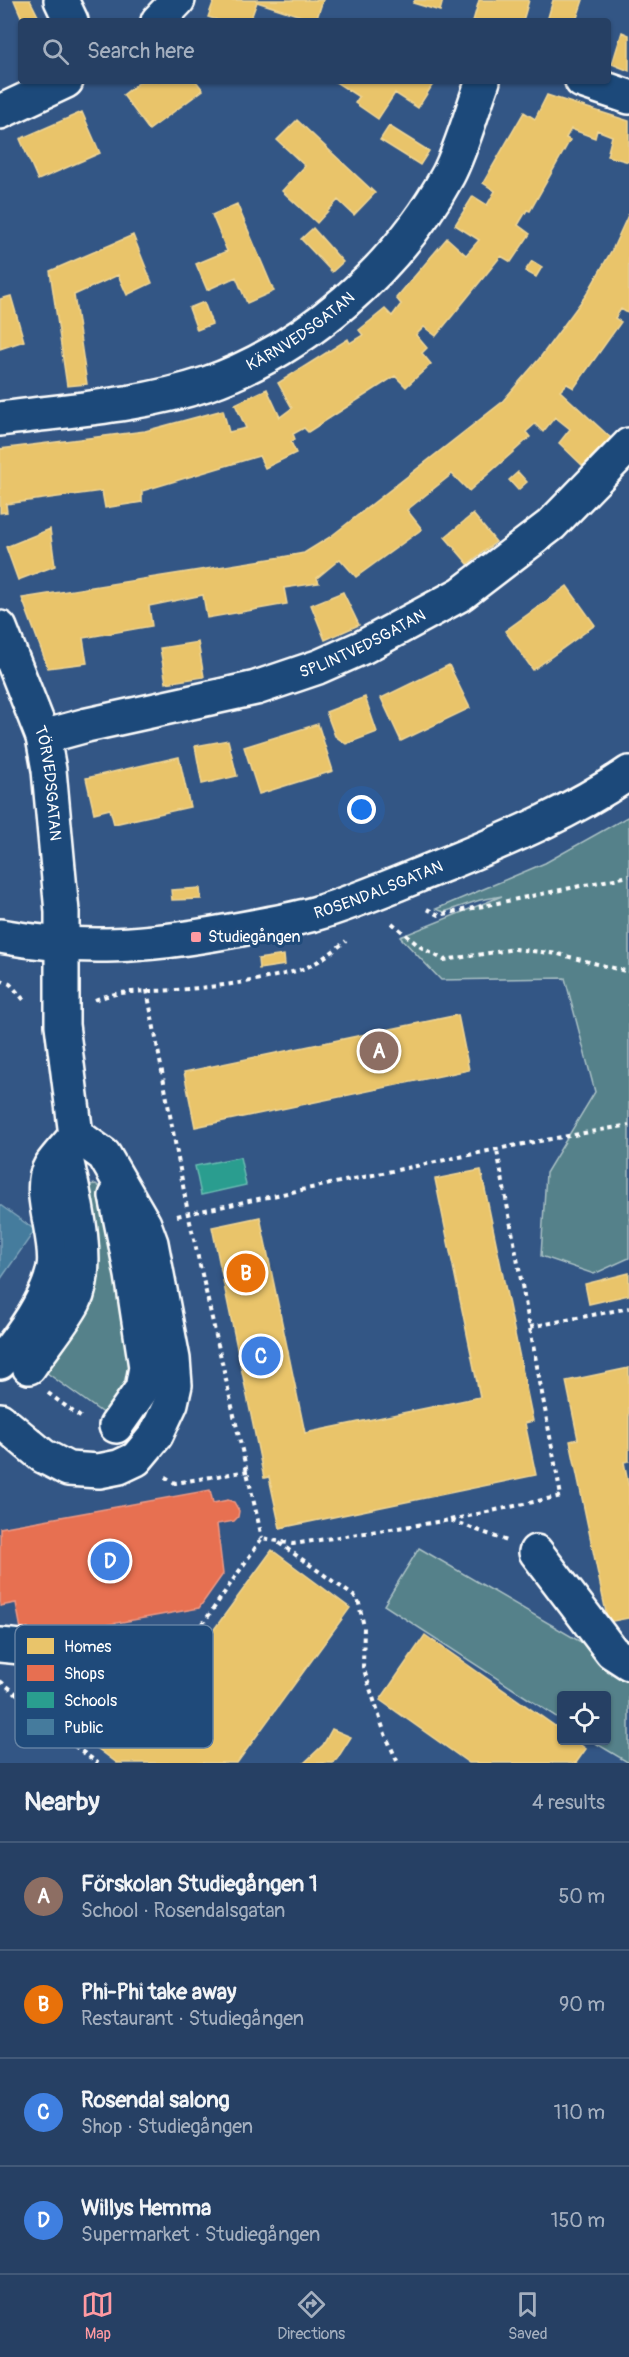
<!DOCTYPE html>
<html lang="en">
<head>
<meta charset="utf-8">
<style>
  body { margin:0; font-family:Pangolin,sans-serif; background:#324b6d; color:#f1f3f6 }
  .controls { position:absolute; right:18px; bottom:18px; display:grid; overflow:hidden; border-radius:6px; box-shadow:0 2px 4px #0004 }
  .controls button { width:54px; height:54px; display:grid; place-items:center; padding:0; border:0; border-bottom:2px solid #425978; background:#264064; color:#f1f3f6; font:30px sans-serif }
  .you { position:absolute; left:362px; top:810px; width:21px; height:21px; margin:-15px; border:4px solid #fff; border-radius:50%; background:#1a73e8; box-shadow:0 0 0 9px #1a73e833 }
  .badge { display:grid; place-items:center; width:39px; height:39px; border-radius:50%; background:#ff9aa2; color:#fff; font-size:20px; font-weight:700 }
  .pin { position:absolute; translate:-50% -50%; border:3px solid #fff; box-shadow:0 2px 6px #0006 }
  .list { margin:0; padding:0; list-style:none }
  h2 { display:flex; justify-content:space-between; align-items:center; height:78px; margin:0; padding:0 24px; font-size:26px }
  h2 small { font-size:20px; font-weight:400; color:#a4afbf }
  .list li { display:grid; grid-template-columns:39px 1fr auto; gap:18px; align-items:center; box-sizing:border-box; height:108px; padding:0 24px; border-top:2px solid #425978 }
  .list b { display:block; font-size:22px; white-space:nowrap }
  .list p { margin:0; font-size:20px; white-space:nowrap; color:#a4afbf }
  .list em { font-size:20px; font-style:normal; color:#a4afbf }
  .icon { flex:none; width:33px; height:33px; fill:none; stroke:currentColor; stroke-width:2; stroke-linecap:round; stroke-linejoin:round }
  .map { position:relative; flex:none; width:629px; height:1763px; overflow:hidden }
  .search { position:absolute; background:#264064; box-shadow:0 2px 4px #0004; left:18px; right:18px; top:18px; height:66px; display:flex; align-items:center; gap:15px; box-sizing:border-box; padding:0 21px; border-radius:6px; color:#a4afbf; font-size:22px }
  .sheet { height:510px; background:#264064 }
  nav { display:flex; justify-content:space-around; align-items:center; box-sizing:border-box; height:84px; border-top:2px solid #425978; background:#264064; font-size:16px; color:#a4afbf }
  nav a { display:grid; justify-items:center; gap:3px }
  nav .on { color:#ff9aa2 }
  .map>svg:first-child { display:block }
</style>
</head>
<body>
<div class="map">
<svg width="629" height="1763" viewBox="0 0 629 1763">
  <rect width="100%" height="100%" fill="#335685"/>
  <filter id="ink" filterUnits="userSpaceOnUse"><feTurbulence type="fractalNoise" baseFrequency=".0167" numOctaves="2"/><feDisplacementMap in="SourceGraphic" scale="12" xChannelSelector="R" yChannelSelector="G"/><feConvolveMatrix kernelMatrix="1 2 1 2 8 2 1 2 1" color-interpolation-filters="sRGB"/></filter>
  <g filter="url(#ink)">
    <path fill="#54818a" stroke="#aac0c4" stroke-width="1.5" d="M 629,816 L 629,1258 L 594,1274 L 541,1256 L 546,1173 L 595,1092 L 565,978 L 441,980 L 400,937 L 502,896 L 480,900 L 444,912 L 436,909 L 545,863 Z
      M 96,1184 L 103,1190 L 135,1380 L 111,1419 L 40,1368 L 88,1185 Z
      M 419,1548 L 629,1670 L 629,1763 L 592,1741 L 606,1740 L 606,1696 L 562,1696 L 561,1720 L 384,1605 Z"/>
    <path fill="#e9c46a" stroke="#f0d697" stroke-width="1.5" d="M 14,0 L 30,0 L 39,18 L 33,21 L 23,21 Z
      M 214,0 L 323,0 L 316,21 L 257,2 L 250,21 L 221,21 L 208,17 Z
      M 415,0 L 443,0 L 440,11 L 413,3 Z
      M 479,0 L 529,0 L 523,21 L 473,21 Z
      M 553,0 L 583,0 L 576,21 L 547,21 Z
      M 622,32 L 629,35 L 629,71 L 612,64 Z
      M 141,81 L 196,81 L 203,90 L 149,130 L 123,95 Z
      M 334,81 L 435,81 L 418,108 L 395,93 L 378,119 L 355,103 L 359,97 Z
      M 547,95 L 629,121 L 629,162 L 607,156 L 612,136 L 597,130 L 595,138 L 571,129 L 566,138 L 570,140 L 530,211 L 527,210 L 518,225 L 530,234 L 511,262 L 501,256 L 436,336 L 424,327 L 416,335 L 427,348 L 422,353 L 431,364 L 406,387 L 395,376 L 308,432 L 304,428 L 293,434 L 295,439 L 291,442 L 296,453 L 265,468 L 259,456 L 142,491 L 142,502 L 105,508 L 102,491 L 6,504 L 7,512 L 0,513 L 0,449 L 145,431 L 223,410 L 229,432 L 246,428 L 235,404 L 267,389 L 280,417 L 292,408 L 278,383 L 348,339 L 350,343 L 363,335 L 359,330 L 385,309 L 392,316 L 401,304 L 396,298 L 447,238 L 466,255 L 479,240 L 455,225 L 473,196 L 487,205 L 495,191 L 483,183 L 524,112 L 535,119 Z
      M 82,112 L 100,153 L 38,180 L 20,139 Z
      M 297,120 L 375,193 L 354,215 L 338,200 L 317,223 L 282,191 L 305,166 L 277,140 Z
      M 389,126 L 429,151 L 420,165 L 380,140 Z
      M 237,204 L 274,291 L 247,303 L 236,277 L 207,290 L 196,264 L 227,251 L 212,215 Z
      M 629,213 L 629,314 L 621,309 L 615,318 L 621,322 L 574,388 L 567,384 L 560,391 L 611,438 L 585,468 L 559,443 L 570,429 L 555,417 L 543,432 L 535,424 L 526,432 L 530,437 L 469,491 L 452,474 L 407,510 L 422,529 L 356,577 L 340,559 L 317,578 L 319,583 L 284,588 L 287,604 L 207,618 L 203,595 L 149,606 L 152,626 L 83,638 L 87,663 L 48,668 L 22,598 L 282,557 L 304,553 L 330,537 L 501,403 L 539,359 L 586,295 L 613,248 Z
      M 313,228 L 343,262 L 332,272 L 301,239 Z
      M 133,235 L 152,283 L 127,295 L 118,275 L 74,295 L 87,384 L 67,386 L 50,271 Z
      M 532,261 L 542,267 L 536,277 L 525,271 Z
      M 11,296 L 24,341 L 0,349 L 0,299 Z
      M 204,302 L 212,324 L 197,330 L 189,308 Z
      M 518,472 L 527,482 L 518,490 L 509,480 Z
      M 473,514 L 496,542 L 468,564 L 445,537 Z
      M 50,529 L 55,566 L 18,580 L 6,547 Z
      M 567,586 L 595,625 L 533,670 L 505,631 Z
      M 343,592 L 359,625 L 325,640 L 311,605 Z
      M 198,642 L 204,677 L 166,683 L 160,648 Z
      M 449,665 L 470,708 L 401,741 L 381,698 Z
      M 365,697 L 377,732 L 346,744 L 335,736 L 326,712 Z
      M 318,724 L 333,771 L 259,794 L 244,747 Z
      M 228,740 L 237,776 L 202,784 L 195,746 Z
      M 179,757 L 190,807 L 114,824 L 110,809 L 94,813 L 86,778 Z
      M 200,888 L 201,899 L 172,900 L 171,890 Z
      M 284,955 L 285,965 L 259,969 L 258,959 Z
      M 458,1015 L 469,1070 L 195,1127 L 184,1072 Z
      M 481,1170 L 533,1421 L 525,1423 L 536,1475 L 280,1528 L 269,1477 L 264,1478 L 212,1227 L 260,1217 L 305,1433 L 480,1397 L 435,1179 Z
      M 629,1273 L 629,1295 L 589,1304 L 585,1284 Z
      M 629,1368 L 629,1461 L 624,1462 L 629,1488 L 629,1618 L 608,1622 L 570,1441 L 578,1439 L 566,1381 Z
      M 272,1550 L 350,1608 L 237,1763 L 117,1763 L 69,1727 L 91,1697 L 139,1732 Z
      M 425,1635 L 562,1731 L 562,1740 L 574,1740 L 586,1749 L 576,1763 L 469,1763 L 380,1700 Z
      M 332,1729 L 351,1737 L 337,1759 L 333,1763 L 304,1763 L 323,1745 Z"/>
    <path fill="#e76f51" stroke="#ee9a85" stroke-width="1.5" d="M 210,1490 L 213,1503 L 228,1500 L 234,1502 L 239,1511 L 238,1517 L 234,1521 L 217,1524 L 223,1574 L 199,1608 L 23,1640 L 16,1603 L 0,1606 L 0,1528 Z"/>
    <path fill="#2a9d8f" stroke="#6abab1" stroke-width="1.5" d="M 240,1157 L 246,1185 L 201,1195 L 195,1166 Z"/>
    <path fill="#457b9d" stroke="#7da3ba" stroke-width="1.5" d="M 0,1205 L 35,1230 L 0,1280 Z"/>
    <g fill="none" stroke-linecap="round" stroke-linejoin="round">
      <g stroke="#fff" stroke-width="38">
        <g id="minor">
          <path d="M 61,0 L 71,21"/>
          <path d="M 158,21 L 178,0"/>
          <path d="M 582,81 L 629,97"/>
          <path d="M 0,112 L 66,81"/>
          <path id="s1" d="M 0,419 C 68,410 140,406 206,384 C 306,349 398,267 448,175 C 462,148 472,110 483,81"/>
          <path id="s2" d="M 0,628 L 43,737 L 49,770 L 62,912 L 62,1025 L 76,1135 C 68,1146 57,1156 50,1167 C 36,1190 59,1239 54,1267 C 49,1299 20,1337 0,1362"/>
          <path id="s3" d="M 43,737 L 87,725 L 256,688 L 318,667 L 363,647 L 461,594 L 551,525 L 629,445"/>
          <path id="s4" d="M 0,936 C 83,951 148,946 230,931 C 258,926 287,921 314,914 C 359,901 403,881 446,864 C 510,838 572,812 629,773"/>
          <path d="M 29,1367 C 43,1346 62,1324 74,1302 C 93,1264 73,1191 64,1150"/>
          <path d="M 0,1420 L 43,1456 L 68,1469 L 99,1471 L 119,1467 L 136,1459 L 156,1435 L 171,1403 L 175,1385 L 173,1359 L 151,1243 L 144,1224 L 104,1155 L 76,1135"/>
          <path d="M 116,1426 L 142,1389 L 146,1367 L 132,1275 L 116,1196"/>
          <path d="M 536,1552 L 612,1652 L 629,1663"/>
          <path d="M 0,1645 L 42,1649"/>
        </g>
      </g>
      <path stroke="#fff" stroke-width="4" stroke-dasharray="4.5 4.5" stroke-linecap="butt" d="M 427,909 L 439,915 L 629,876
        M 392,923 L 419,946 L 444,960 L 515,949 L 558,954 L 629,972
        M 0,980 L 10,984 L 24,1000 L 28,1000
        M 147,990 L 188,1213 L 262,1538
        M 95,1000 C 122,989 148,992 176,990 C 215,987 262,981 299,970 C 316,965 332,952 346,941
        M 177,1216 L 512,1146 L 629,1125
        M 530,1327 L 629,1308
        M 48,1393 L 83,1419
        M 165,1477 L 175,1483 L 248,1471
        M 450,1520 L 561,1496 L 497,1150
        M 279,1543 L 358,1599 L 364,1627 L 363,1667 L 385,1734 L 398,1763
        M 69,1669 L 138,1718 L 262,1538 L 293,1544 L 450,1520 L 507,1541
        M 0,1681 L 38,1710 L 58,1734 L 98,1763"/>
      <use href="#minor" stroke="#1f4a7a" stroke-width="33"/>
    </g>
  </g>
  <rect fill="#ff9aa2" stroke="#1f4a7a" stroke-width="2" x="190" y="931" width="12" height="12" rx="3"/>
  <g text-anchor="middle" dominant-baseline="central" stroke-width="6" stroke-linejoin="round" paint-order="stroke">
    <g font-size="16" fill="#fff" stroke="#1f4a7a">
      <text stroke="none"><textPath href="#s1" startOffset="318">KÄRNVEDSGATAN</textPath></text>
      <text stroke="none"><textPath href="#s3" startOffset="334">SPLINTVEDSGATAN</textPath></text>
      <text stroke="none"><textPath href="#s2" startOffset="164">TÖRVEDSGATAN</textPath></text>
      <text stroke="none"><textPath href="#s4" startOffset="386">ROSENDALSGATAN</textPath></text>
    </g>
    <g font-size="16" fill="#fff" stroke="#1f4a7a" text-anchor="start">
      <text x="208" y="937">Studiegången</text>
    </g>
  </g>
  <rect x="15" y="1625" width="198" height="123" rx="9" fill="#1f4a7a" stroke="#6280a2" stroke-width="1.5"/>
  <rect x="27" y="1638" width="27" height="16" fill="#e9c46a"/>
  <rect x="27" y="1665" width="27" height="16" fill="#e76f51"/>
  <rect x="27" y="1692" width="27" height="16" fill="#2a9d8f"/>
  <rect x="27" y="1719" width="27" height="16" fill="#457b9d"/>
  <g font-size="16" fill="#fff">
    <text x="64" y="1652">Homes</text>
    <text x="64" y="1679">Shops</text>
    <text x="64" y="1706">Schools</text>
    <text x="64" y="1733">Public</text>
  </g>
</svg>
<div class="controls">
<button><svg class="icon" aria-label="locate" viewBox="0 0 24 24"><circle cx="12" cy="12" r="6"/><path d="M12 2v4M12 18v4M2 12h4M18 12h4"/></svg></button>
</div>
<div class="you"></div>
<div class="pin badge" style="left:379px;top:1051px;background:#8d6e63">A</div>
<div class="pin badge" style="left:246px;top:1273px;background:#e8710a">B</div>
<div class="pin badge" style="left:261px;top:1356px;background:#3f7fe0">C</div>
<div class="pin badge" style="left:110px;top:1561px;background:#3f7fe0">D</div>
<div class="search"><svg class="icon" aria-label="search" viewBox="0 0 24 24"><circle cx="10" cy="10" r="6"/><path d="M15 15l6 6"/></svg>Search here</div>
</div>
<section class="sheet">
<h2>Nearby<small>4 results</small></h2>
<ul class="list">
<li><span class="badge" style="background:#8d6e63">A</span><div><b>Förskolan Studiegången 1</b><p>School · Rosendalsgatan</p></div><em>50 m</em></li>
<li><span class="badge" style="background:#e8710a">B</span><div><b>Phi-Phi take away</b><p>Restaurant · Studiegången</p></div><em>90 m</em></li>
<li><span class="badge" style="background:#3f7fe0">C</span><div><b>Rosendal salong</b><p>Shop · Studiegången</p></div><em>110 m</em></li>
<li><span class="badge" style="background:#3f7fe0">D</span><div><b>Willys Hemma</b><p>Supermarket · Studiegången</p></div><em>150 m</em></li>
</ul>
</section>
<nav>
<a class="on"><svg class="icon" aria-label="map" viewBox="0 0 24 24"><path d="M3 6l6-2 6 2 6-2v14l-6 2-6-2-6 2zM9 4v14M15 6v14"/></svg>Map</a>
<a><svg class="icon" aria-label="directions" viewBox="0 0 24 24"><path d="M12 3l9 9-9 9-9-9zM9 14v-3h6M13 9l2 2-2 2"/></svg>Directions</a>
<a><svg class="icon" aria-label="saved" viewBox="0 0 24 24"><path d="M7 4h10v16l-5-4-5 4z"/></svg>Saved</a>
</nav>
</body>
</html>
